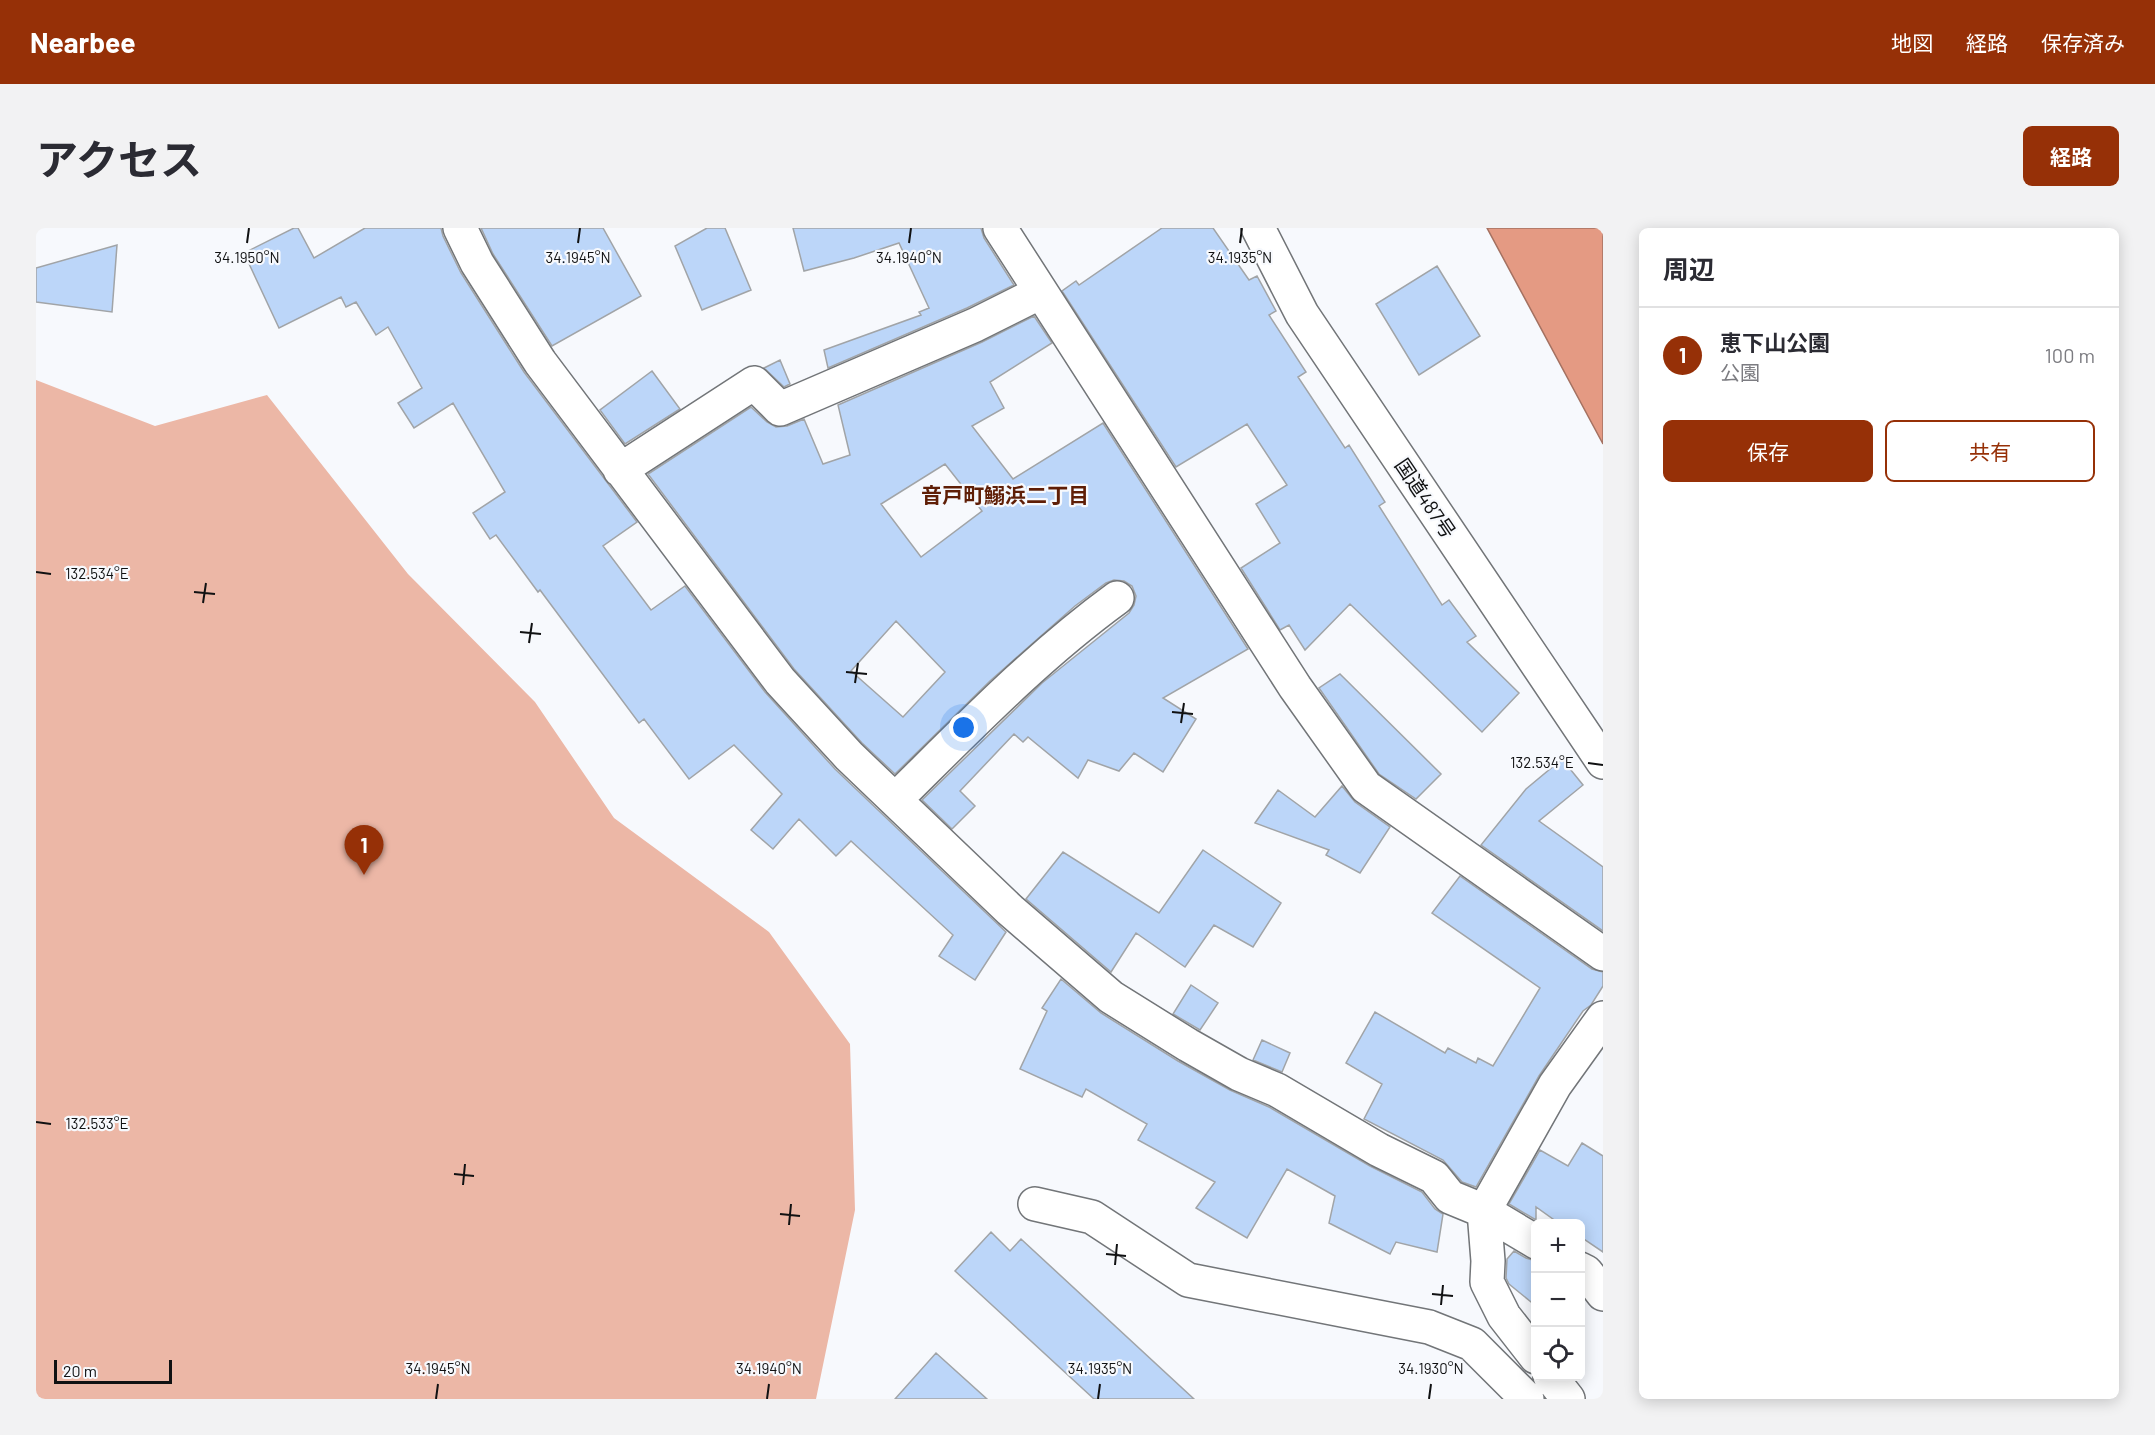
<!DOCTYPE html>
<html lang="ja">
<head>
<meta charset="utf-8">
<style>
  body { margin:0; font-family:Barlow,"Noto Sans JP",sans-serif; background:#f2f2f3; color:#2b2b33 }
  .controls { position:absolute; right:18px; bottom:18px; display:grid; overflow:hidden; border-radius:9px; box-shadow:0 3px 15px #0003 }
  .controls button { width:54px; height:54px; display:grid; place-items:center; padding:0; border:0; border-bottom:2px solid #e1e1e2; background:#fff; color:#2b2b33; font:30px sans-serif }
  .scale { position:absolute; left:18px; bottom:15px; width:118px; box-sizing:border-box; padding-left:6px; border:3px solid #101112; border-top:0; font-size:16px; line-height:21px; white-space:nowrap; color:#101112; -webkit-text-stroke:4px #f7f9fd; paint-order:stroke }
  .you { position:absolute; left:928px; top:500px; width:21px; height:21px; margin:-15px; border:4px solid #fff; border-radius:50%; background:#1a73e8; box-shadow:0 0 0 9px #1a73e833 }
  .badge { display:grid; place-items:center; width:39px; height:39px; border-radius:50%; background:#963007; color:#fff; font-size:20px; font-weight:700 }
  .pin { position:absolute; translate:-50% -50px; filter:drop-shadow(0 2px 3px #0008) }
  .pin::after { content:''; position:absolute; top:32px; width:21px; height:18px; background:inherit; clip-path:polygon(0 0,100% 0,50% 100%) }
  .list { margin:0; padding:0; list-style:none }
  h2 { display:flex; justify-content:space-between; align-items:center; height:78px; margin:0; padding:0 24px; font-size:26px }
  h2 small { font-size:20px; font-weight:400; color:#7c7c81 }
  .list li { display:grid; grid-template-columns:39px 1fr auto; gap:18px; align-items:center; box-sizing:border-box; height:96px; padding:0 24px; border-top:2px solid #e1e1e2 }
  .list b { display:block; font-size:22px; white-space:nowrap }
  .list p { margin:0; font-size:20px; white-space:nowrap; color:#7c7c81 }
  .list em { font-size:20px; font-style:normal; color:#7c7c81 }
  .actions { display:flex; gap:12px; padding:18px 24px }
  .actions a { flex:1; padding:14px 0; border:2px solid #963007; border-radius:9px; text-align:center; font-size:21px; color:#963007 }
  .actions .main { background:#963007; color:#fff }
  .icon { flex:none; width:33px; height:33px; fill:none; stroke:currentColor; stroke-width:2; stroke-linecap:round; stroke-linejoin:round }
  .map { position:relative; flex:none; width:1567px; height:1171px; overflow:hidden; border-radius:9px }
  header { display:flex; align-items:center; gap:36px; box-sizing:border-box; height:84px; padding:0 30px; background:#963007; color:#fff }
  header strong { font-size:28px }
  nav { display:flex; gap:33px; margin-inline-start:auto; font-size:21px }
  .intro { display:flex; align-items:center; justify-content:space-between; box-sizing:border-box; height:144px; padding:0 36px }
  h1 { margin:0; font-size:42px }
  .button { padding:15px 27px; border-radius:9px; background:#963007; color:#fff; font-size:21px; font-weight:700 }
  main { display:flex; gap:36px; padding:0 36px }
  aside { flex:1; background:#fff; border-radius:9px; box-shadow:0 3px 15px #0003 }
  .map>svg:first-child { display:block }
</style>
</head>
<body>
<header>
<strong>Nearbee</strong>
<nav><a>地図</a><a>経路</a><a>保存済み</a></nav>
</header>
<div class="intro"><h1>アクセス</h1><a class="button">経路</a></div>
<main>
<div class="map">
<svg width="1567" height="1171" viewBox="0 0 1567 1171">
  <rect width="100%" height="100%" fill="#f7f9fd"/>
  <path fill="#ecb7a6" d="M 0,152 L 119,198 L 231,167 L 372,346 L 499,474 L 578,590 L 733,704 L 814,816 L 819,982 L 780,1171 L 0,1171 Z"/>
  <path fill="#e49a83" stroke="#a47161" stroke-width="1.5" d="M 1451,0 L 1567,0 L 1567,216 Z"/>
  <path fill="#bcd6f9" stroke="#a1a4a7" stroke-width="1.5" fill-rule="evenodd" d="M 258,0 L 262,0 L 278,30 L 329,0 L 405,0 L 407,8 L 425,45 L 488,144 L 601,294 L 567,318 L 615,382 L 649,358 L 729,464 L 799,541 L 970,704 L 939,752 L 903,728 L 917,707 L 815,613 L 800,628 L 763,591 L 737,621 L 715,602 L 746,566 L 698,517 L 653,551 L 608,491 L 603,495 L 504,362 L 502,364 L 460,307 L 454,311 L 437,285 L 469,264 L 417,175 L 378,200 L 362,175 L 386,160 L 352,99 L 340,107 L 320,74 L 310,79 L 305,69 L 243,100 L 208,25 Z
    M 445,0 L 567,0 L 605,68 L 516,118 L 457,26 Z
    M 671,0 L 689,0 L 715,62 L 666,82 L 639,18 Z
    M 757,0 L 945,0 L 948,10 L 978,57 L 931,80 L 792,140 L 788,122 L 885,87 L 883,84 L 893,80 L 863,15 L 818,30 L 768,43 Z
    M 1126,0 L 1177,0 L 1213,52 L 1221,48 L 1240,83 L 1233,87 L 1270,144 L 1262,149 L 1309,220 L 1313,217 L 1349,274 L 1343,278 L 1406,377 L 1413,372 L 1440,408 L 1431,414 L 1483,465 L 1446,504 L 1314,376 L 1269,422 L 1253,397 L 1244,402 L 1205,340 L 1244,315 L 1220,276 L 1251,257 L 1211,196 L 1140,239 L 1026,63 L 1040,53 L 1043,57 Z
    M 81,17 L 76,84 L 0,74 L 0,40 Z
    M 1401,38 L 1444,108 L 1383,147 L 1340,76 Z
    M 998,88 L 1016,115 L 954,154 L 968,180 L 936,198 L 977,251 L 1067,195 L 1212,421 L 1127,470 L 1160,491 L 1127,544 L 1098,525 L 1083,543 L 1052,532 L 1042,550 L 992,509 L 987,514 L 978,506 L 924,563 L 939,578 L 916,601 L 886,572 L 1006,455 L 1093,385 L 1098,377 L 1100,368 L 1096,358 L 1088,353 L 1078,352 L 1070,355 L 1039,378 L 954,453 L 859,546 L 826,515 L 758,441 L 612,246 L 715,179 L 731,194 L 740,199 L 751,198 L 768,191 L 787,236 L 814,227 L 802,177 L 946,114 ZM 909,236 L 946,283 L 885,329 L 845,276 ZM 860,393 L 909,444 L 867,489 L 815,443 Z
    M 744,132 L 754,156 L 748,159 L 728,140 Z
    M 616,143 L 644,181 L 589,216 L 564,182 Z
    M 1304,446 L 1405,546 L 1380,571 L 1343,546 L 1283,460 Z
    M 1526,531 L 1547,557 L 1503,593 L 1567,639 L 1567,703 L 1445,617 L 1490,561 Z
    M 1306,558 L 1319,574 L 1354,599 L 1324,645 L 1290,627 L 1293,622 L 1219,595 L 1242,562 L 1279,589 Z
    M 1167,622 L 1245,675 L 1217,719 L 1178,697 L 1149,739 L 1100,705 L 1075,744 L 990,671 L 1027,624 L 1123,685 Z
    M 1424,648 L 1556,741 L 1567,744 L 1567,758 L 1555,777 L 1547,783 L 1503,848 L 1440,959 L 1426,954 L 1407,932 L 1328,891 L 1346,856 L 1310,835 L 1339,784 L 1409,825 L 1412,820 L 1440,835 L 1442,830 L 1457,838 L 1504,760 L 1396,685 Z
    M 1025,751 L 1065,785 L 1142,833 L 1194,862 L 1233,879 L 1334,938 L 1386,964 L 1399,981 L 1407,986 L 1401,1024 L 1360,1014 L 1354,1026 L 1293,995 L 1299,968 L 1251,941 L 1211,1010 L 1160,980 L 1179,954 L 1102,912 L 1111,896 L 1050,861 L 1046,869 L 984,841 L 1011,783 L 1006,780 Z
    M 1155,757 L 1182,775 L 1164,802 L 1137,786 Z
    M 1226,812 L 1254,825 L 1246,844 L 1217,832 Z
    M 1546,915 L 1567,928 L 1567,1024 L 1545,1009 L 1545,996 L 1524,996 L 1500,979 L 1500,992 L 1473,976 L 1504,922 L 1532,938 Z
    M 955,1004 L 974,1023 L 985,1011 L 1158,1171 L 1058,1171 L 919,1043 Z
    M 1478,1023 L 1490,1030 L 1500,1033 L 1500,1078 L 1473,1056 L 1470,1050 L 1471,1031 Z
    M 900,1125 L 951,1171 L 859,1171 Z"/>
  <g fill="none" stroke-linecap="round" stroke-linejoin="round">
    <g stroke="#727578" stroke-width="36">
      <path id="minor" d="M 424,0 L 441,35 L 504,134 L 744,453 L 813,528 L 974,682 L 1075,769 L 1152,817 L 1203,846 L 1241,862 L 1343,922 L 1398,949 L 1414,969 L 1448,983 L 1500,1014
        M 964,0 L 1259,459 L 1330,559 L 1567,726
        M 584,242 L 718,155 L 744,181 L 939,97 L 1005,64
        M 859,572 C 930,502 1000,429 1081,370
        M 999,976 L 1056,989 L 1152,1052 L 1393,1099 L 1436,1116 L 1491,1171
        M 1544,1041 L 1550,1044 L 1567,1066
        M 1500,1129 L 1468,1088 L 1451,1054 L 1452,1033 L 1448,983 L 1519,857 L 1567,790
        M 1514,1148 L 1532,1171"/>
    </g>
    <g stroke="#727578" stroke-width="36">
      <path id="highway" d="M 1222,0 L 1266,86 L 1567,534"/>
    </g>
    <use href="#minor" stroke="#fff" stroke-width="33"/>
    <use href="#highway" stroke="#fff" stroke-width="33"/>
  </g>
  <path fill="none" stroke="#101112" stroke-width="2" d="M 211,15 L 213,0M 542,15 L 544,0M 873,15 L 875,0M 1204,15 L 1206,0M 0,344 L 15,346M 158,364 L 179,366M 167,375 L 170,355M 484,404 L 505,406M 493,415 L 496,395M 810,444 L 831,446M 819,455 L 822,435M 1136,484 L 1157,486M 1145,495 L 1148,475M 1552,535 L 1567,537M 0,894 L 15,896M 418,946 L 438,948M 427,957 L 429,936M 744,986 L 764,988M 753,997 L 755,976M 1070,1026 L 1090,1028M 1079,1037 L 1081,1016M 1396,1066 L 1417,1068M 1405,1077 L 1407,1057M 400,1171 L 402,1156M 731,1171 L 733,1156M 1062,1171 L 1064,1156M 1393,1171 L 1395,1156"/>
  <g text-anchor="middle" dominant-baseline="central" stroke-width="4.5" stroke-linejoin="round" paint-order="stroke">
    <g font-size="20" fill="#101112" stroke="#f7f9fd">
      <text transform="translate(1390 270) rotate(56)">国道487号</text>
    </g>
    <g font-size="21" font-weight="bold" fill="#5f1e06" stroke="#f7f9fd">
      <text x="969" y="266">音戸町鰯浜二丁目</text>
    </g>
  </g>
  <g font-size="15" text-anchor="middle" fill="#101112" stroke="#f7f9fd" stroke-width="4.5" stroke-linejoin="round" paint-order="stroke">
    <text x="211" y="35">34.1950°N</text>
    <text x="542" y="35">34.1945°N</text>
    <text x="873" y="35">34.1940°N</text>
    <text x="1204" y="35">34.1935°N</text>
    <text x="61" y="351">132.534°E</text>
    <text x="1506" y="540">132.534°E</text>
    <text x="61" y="901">132.533°E</text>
    <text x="402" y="1146">34.1945°N</text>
    <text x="733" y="1146">34.1940°N</text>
    <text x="1064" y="1146">34.1935°N</text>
    <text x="1395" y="1146">34.1930°N</text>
  </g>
</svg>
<div class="controls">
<button>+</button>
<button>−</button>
<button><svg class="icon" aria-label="locate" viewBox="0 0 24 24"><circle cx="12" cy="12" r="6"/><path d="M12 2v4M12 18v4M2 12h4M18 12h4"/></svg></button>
</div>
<div class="scale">20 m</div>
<div class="you"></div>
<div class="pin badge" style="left:328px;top:647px">1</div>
</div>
<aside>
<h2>周辺<small></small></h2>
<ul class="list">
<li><span class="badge">1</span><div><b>恵下山公園</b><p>公園</p></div><em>100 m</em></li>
</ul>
<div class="actions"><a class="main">保存</a><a>共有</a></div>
</aside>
</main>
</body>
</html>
